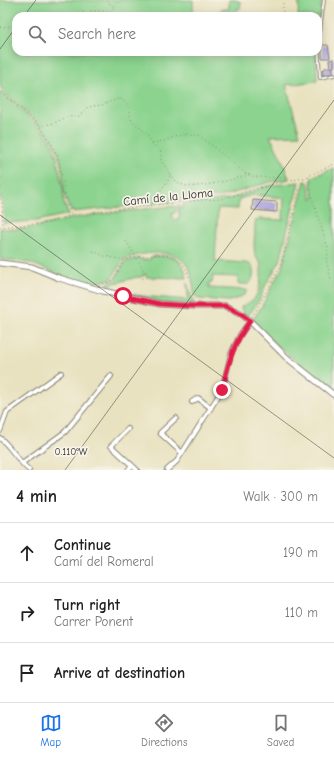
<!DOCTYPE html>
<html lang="en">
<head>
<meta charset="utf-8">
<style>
  body { margin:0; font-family:"Comic Neue",sans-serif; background:#f2f2f2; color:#202124 }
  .stop { position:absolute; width:12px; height:12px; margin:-9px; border:3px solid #e11d48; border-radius:50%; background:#fff }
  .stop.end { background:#e11d48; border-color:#fff; box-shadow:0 1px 4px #0008 }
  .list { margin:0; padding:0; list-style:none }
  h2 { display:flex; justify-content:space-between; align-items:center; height:52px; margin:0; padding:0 16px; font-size:17px }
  h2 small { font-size:13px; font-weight:400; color:#757577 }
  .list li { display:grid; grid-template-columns:26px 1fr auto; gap:12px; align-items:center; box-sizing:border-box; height:60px; padding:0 16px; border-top:1px solid #e0e0e0 }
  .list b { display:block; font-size:15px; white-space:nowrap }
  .list p { margin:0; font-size:13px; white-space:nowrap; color:#757577 }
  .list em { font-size:13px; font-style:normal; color:#757577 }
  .icon { flex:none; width:22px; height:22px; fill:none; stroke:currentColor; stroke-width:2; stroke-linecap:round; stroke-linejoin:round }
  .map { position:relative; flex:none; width:334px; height:470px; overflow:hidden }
  .search { position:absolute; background:#fff; box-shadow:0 2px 10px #0003; left:12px; right:12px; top:12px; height:44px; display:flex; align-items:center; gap:10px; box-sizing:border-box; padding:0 14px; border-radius:12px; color:#757577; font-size:15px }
  .sheet { height:232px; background:#fff }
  nav { display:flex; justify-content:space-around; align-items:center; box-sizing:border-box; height:56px; border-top:1px solid #e0e0e0; background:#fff; font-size:11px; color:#757577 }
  nav a { display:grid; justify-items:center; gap:2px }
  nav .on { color:#1a73e8 }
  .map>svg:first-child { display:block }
</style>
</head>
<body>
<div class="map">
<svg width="334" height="470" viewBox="0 0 334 470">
  <rect width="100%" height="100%" fill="#f7f3e8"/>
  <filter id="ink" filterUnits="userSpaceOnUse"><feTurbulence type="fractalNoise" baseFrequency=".025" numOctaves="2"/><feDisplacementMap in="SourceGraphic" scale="8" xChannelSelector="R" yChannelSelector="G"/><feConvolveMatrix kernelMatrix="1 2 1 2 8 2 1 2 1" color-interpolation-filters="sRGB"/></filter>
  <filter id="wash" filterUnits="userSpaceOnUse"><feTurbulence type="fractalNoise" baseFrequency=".012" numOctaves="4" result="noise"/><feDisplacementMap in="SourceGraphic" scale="16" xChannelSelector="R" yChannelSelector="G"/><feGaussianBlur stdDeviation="0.9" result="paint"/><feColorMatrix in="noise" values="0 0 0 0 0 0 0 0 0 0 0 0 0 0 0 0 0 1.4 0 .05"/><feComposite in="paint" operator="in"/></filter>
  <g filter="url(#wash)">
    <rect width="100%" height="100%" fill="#e9e2c0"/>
    <path fill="#8bd38e" stroke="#5b7f5c" d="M 0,0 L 193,0 L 193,16 L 16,16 L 16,52 L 316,52 L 317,81 L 286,85 L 300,135 L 270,136 L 283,162 L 289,179 L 270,182 L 224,196 L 72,212 C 60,196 66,172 58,153 C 45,122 20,111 0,87 Z
      M 229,0 L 235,0 L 241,2 L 240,9 L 237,8 L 237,16 L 221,16 L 221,9 L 229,9 Z
      M 299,0 L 322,0 L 318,31 L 318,16 L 298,16 Z
      M 0,91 L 35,123 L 43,131 L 52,145 L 57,158 L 63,190 L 64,204 L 69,214 L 36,221 L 4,223 L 3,206 L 0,198 Z
      M 334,168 L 334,391 L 276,345 L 252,321 L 262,306 L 274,282 L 282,268 L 305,181 L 308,182 L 311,198 L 314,198 L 311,185 L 312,177 Z
      M 299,182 L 280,261 L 265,286 L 260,299 L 248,316 L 242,311 L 241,307 C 247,304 253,302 256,296 C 260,290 263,269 260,262 C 259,260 256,258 255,255 C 253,245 255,234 255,223 L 256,220 L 259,219 L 283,220 L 284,198 L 253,195 L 239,199 L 238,209 L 218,208 L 215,261 L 246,263 L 252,265 C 254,273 254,278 249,284 L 238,284 L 238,277 L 213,276 L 212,283 L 209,283 L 209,288 L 247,290 L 245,294 L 239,298 L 229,301 L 199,299 L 195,296 C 193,288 193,278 190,271 C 179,245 146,253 125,258 L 111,279 L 92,283 L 87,282 L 87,283 L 67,277 L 30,263 L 0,259 L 0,228 C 29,233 53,221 81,217 C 112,212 144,209 175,206 L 176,212 L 172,214 L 174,221 L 177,220 L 177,218 L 180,217 L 177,206 L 179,205 L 180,208 L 183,207 L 183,204 L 230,199 L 268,186 Z
      M 155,256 C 173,255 183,259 187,278 L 146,277 L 146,274 L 143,274 L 142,277 L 137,277 L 108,285 L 108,283 L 115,279 L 126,261 L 140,258 L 141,260 L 151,259 L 151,257 Z
      M 187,283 L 194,304 L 162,303 L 107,289 L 141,296 L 188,300 Z"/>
    <g id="blocks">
      <path fill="#a49bda" d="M 322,45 L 328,45 L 330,58 L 322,58 Z
        M 334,59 L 334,67 L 332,67 L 333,73 L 323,75 L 322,70 L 325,69 L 325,68 L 330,67 L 329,60 Z
        M 253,200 L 277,202 L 277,212 L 252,210 Z"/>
    </g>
  </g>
  <g filter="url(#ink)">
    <use href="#blocks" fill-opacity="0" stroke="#8a8676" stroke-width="1"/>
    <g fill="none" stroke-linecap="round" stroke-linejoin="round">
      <g stroke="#8a8676" stroke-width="4">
        <path id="service" d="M 324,0 L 318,45 L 320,78 L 334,75"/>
      </g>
      <g stroke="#8a8676" stroke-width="6">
        <path id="minor" d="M 192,402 L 198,398 L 211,408
          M 176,418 L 160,433 L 182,453
          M 128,429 L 111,446 L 137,470
          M 0,431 L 7,412 L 61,373
          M 0,438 C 11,447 18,461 29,470
          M 22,463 L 65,432 L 111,376
          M 128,470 L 132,465
          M 167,470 L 177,461 L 222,390 L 231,354 L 240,335 L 250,321"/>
      </g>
      <g stroke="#8a8676" stroke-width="7">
        <path id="tertiary" d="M 0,263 L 32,267 L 59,278 L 103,291 L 160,304 L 193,306 L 225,306 L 240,313 L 250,321 L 286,357 L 334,395"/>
      </g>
      <path stroke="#8a8676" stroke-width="1" stroke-dasharray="1 3" stroke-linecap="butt" d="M 71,16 C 84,10 98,11 111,11 L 115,7 L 109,3 L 108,0
        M 283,16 L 283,0
        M 0,27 L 12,26 L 16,27
        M 0,89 L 5,95 L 40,126 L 47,136 L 57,154 L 64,186 L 65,202 L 72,215
        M 40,126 L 54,123 L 67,117 L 80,116 L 86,108 L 93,106 L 102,105 L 117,99 L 121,99 L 124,101 L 130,109 L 130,116 L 132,121 L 147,134 L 152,143 L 161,152 L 161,161 L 168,170 L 170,178 L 153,200 L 152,205
        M 152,143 L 164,141 L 174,137 L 187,134 L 199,135 L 245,173 L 255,177 L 289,178 L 293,180
        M 170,174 C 174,180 180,185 187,186 C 200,188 235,179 249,175
        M 308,177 L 312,198 L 328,248 L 328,254 L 326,259 L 331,280
        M 0,199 L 2,204 L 3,226
        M 0,227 L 47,223 L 72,215 L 197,200 L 221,199 L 276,183 L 304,178 L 334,164
        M 126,241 C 130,248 144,268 145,275 L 143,275 L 143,279
        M 93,251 L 104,256 L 124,260
        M 99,284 C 104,283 110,283 113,279 C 119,273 120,263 127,259 C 132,256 137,257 142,257 C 166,253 183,253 190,280
        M 252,317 L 281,266 L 299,190 L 304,179"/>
      <use href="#service" stroke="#fff" stroke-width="2"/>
      <use href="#minor" stroke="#fff" stroke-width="4"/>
      <use href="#tertiary" stroke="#fff" stroke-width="5"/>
    </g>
  </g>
  <g fill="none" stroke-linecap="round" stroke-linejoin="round" filter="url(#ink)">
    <path stroke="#e11d48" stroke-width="5" d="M 123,296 L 160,304 L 193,306 L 225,306 L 240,313 L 250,321 C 232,345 229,362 222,390"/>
  </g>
  <path fill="none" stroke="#2b2b2b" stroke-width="1" stroke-opacity="0.45" d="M 24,16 L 36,0M 0,49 L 16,27M 0,215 L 334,458M 65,470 L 334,100"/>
  <g text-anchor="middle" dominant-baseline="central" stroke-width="3.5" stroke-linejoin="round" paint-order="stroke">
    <g font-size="12" fill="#2b2b2b" stroke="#f7f3e8">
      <text transform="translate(168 197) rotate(-6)">Camí de la Lloma</text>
    </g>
  </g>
  <g font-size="10" text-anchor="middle" fill="#2b2b2b" stroke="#f7f3e8" stroke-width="3.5" stroke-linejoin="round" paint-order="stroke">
    <text x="71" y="455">0.110°W</text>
  </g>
</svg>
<div class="stop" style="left:123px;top:296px"></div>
<div class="stop end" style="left:222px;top:390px"></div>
<div class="search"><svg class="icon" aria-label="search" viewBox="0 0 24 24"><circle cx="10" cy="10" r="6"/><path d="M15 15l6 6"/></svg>Search here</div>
</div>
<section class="sheet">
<h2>4 min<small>Walk · 300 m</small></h2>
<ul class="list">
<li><svg class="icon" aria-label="ahead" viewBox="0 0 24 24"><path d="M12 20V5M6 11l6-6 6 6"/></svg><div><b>Continue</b><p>Camí del Romeral</p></div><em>190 m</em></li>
<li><svg class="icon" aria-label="right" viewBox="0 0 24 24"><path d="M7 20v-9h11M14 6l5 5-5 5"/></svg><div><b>Turn right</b><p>Carrer Ponent</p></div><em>110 m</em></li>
<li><svg class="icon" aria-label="arrive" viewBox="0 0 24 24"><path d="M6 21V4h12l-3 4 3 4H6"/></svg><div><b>Arrive at destination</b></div></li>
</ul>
</section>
<nav>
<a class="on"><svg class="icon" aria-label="map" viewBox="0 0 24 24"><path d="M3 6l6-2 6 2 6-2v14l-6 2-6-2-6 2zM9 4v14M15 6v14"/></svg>Map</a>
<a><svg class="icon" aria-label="directions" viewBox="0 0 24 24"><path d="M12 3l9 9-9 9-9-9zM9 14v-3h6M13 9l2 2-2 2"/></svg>Directions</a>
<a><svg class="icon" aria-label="saved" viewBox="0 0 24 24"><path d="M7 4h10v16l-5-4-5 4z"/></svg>Saved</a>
</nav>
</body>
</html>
